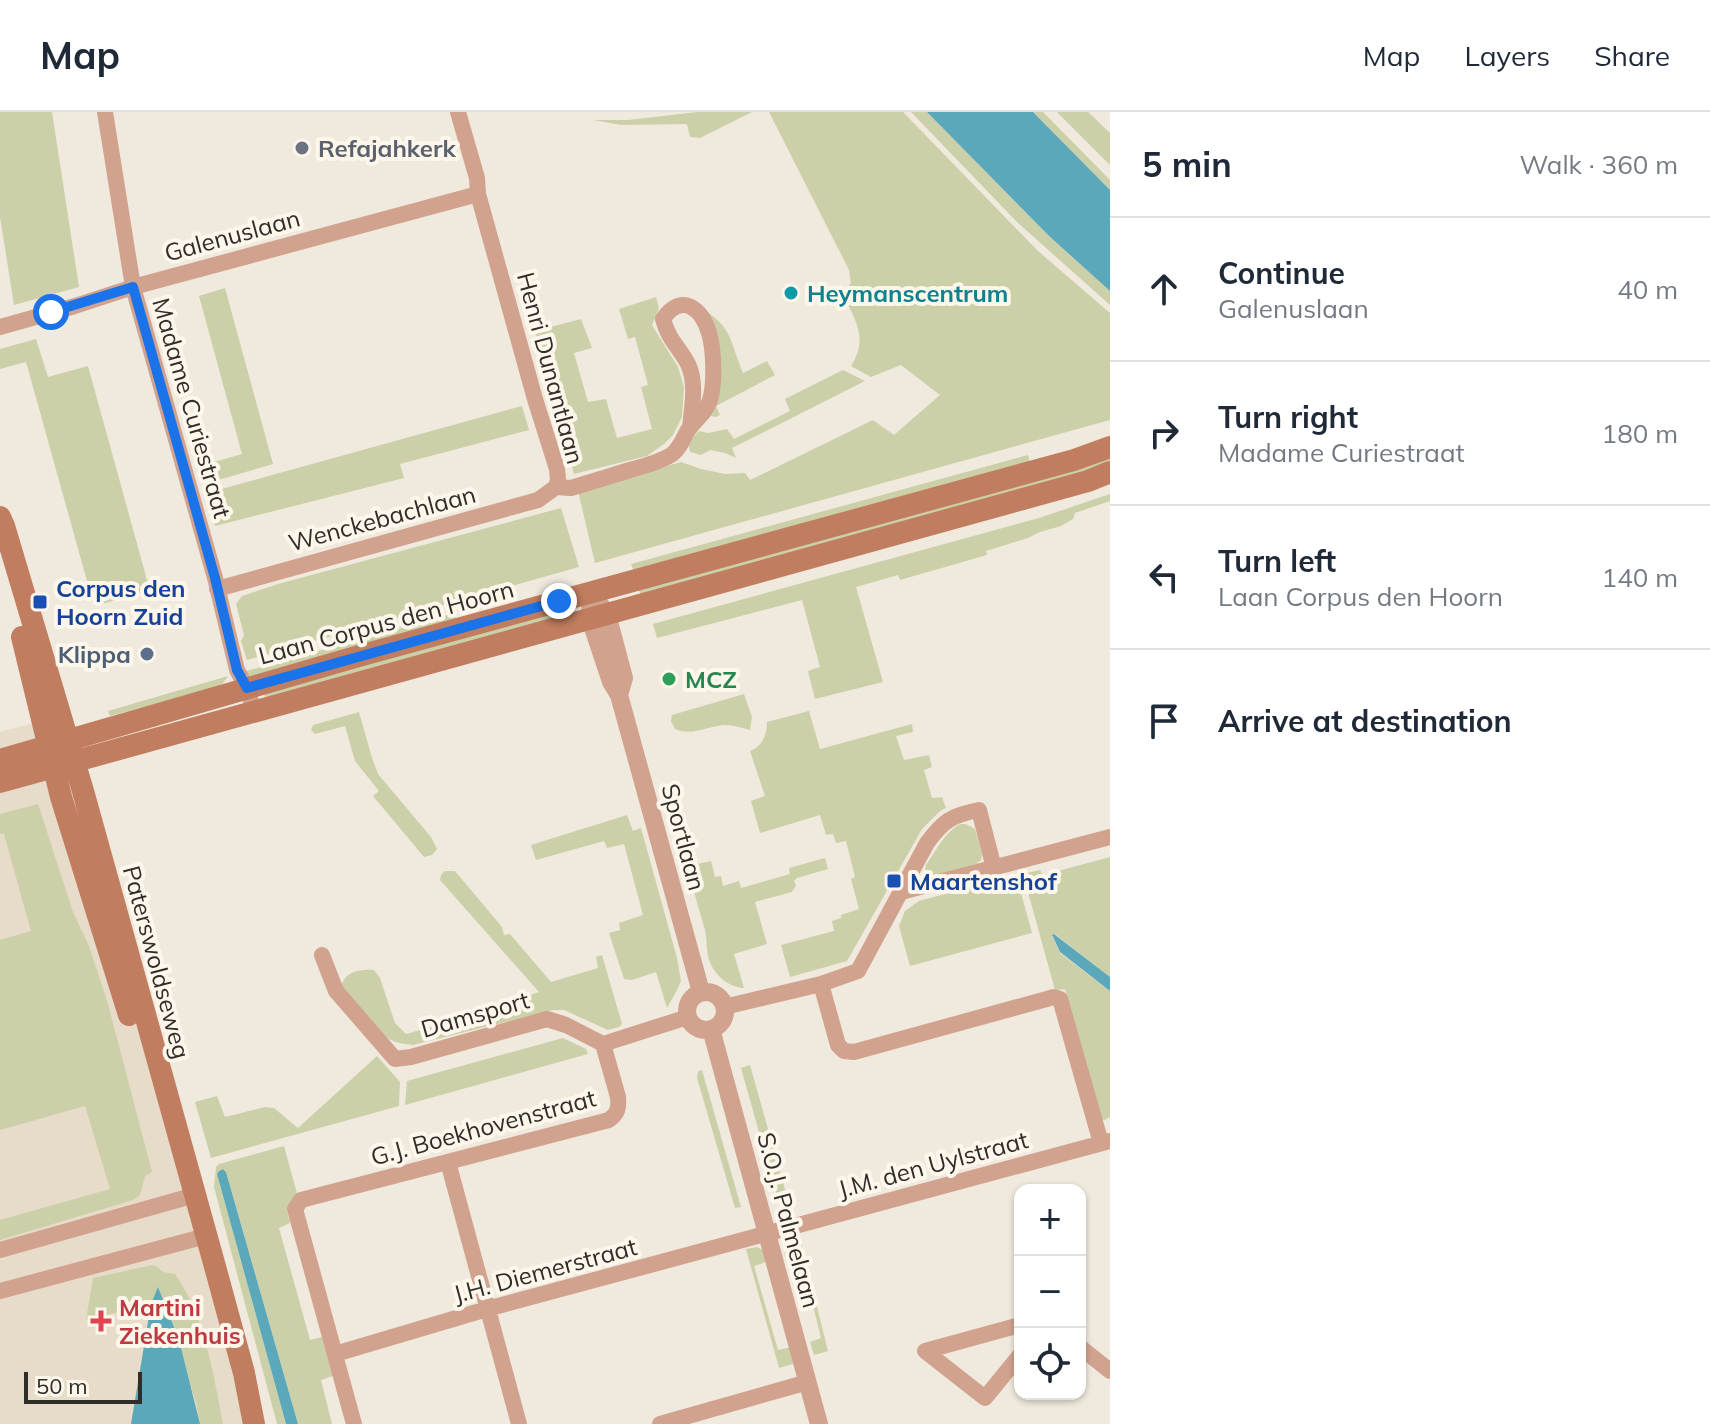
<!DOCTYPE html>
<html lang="en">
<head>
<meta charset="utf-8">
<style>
  body { margin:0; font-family:Mulish,sans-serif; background:#f6f6f7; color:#1f2937 }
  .controls { position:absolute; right:24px; bottom:24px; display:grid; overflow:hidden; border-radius:16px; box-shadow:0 2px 6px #0004 }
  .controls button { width:72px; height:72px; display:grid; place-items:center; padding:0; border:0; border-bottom:2px solid #e0e1e3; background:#fff; color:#1f2937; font:40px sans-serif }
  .scale { position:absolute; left:24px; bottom:20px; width:118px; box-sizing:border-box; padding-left:8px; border:4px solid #302d29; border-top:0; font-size:22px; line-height:28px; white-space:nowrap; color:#302d29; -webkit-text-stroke:6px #fdf6eb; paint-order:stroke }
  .stop { position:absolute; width:24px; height:24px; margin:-18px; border:6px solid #1a73e8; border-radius:50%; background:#fff }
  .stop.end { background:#1a73e8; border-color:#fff; box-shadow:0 2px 8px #0008 }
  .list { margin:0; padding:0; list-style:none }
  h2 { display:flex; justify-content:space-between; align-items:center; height:104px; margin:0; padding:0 32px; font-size:34px }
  h2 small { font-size:26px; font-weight:400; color:#747a83 }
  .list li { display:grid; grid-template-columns:52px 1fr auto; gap:24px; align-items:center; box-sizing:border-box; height:144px; padding:0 32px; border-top:2px solid #e0e1e3 }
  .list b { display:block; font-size:30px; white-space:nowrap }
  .list p { margin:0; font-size:26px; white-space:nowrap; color:#747a83 }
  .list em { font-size:26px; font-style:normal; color:#747a83 }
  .icon { flex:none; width:44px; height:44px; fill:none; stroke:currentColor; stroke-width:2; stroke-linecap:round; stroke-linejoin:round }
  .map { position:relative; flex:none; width:1110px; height:1312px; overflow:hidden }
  header { display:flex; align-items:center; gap:48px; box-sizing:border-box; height:112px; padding:0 40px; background:#fff; border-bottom:2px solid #e0e1e3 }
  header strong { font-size:38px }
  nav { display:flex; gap:44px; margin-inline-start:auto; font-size:28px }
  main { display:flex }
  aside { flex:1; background:#fff }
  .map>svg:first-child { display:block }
</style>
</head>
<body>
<header>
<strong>Map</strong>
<nav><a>Map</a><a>Layers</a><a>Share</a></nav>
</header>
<main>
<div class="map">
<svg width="1110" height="1312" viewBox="0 0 1110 1312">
  <rect width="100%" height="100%" fill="#f0e9de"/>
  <path fill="#e7dbca" d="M 53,606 L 253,1312 L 0,1312 L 0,620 Z"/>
  <path fill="#cbd0a8" d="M 0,0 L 52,0 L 79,175 L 14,193 L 0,105 Z
    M 698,0 L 752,0 L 700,26 L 690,25 L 687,12 L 621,13 L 593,8 L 628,8 Z
    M 769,0 L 903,0 L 1038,139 L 1110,201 L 1110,308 L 595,451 L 578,379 L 681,350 L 701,357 L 725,362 L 745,361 L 750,368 L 873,308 L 894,323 L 940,283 L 901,253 L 871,265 L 851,254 C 869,226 855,207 842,181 L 851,171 L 849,158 Z
    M 911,0 L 927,0 L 1049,124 L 1110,179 L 1110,193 L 1018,111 Z
    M 1033,0 L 1043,0 L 1110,68 L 1110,78 Z
    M 1057,0 L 1088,0 L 1110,21 L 1110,53 Z
    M 225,176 L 273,352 L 205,372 L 200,354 L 242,342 L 199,184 Z
    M 656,185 L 659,196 L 652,213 L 678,255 L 684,275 L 682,305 L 673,323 L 664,332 L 647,344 L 574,362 L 535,219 L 581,207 L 592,236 L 574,241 L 588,290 L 606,287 L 617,326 L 652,317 L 641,275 L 648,273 L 635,225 L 628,227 L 619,197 Z
    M 701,196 C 733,215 730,230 743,261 L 767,249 L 775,263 L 716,294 L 720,303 L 716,305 L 711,304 L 709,301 L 713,287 Z
    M 36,227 L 48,265 L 88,254 L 150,479 L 94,494 L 26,250 L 0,257 L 0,237 Z
    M 843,258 L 865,269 L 732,336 L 736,346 L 725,341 L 710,338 L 701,343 L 690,340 L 688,331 L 699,319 L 708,321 L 727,317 L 734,327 L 790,299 L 785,287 Z
    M 522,294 L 529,318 L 400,352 L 404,366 L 215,414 L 207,381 Z
    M 1028,343 L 1030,351 L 634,460 L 631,452 Z
    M 1110,343 L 1110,351 L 1102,355 L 641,484 L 638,475 Z
    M 1110,382 L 1110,389 L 1075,401 L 1073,407 L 1061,414 L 1040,420 L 1028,426 L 986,439 L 987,443 L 900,468 L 898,463 L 856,475 L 883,570 L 815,587 L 808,559 L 820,555 L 802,488 L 657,526 L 653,512 L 1039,406 Z
    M 561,396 L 579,455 L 247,548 L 241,529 L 244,523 L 236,492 L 242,484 L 278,472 Z
    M 557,497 L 560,507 L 265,586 L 264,580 Z
    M 454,501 L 457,510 L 246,567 L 243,560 Z
    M 228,564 L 223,571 L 218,575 L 110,604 L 108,599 Z
    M 744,582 L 752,605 L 750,618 C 741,615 732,613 723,613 C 706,615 692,624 675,617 L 671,609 L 672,603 Z
    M 809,599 L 820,637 L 912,612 L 913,620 L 896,624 L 904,648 L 929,643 L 932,655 L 924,658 L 932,686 L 942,685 L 946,696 L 940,699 L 922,717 L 847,849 L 790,865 L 781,833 L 834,819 L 832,809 L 841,806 L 841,803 L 859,797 L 851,767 L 855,765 L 846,729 L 836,731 L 833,722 L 826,723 L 820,703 L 760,721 L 751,689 L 765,684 L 750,639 C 762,635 767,623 767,610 Z
    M 359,600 L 372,646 L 378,662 L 431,725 L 437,737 L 432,743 L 424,745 L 373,684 L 379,679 L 355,649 L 345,614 L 315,622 L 311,618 L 313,613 Z
    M 38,692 L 73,800 L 89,834 L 108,892 L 152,1060 L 145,1064 L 140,1083 L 133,1088 L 0,1128 L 0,1108 L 110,1077 L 85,994 L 0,1018 L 0,828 L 31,819 L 4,722 L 0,722 L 0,702 Z
    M 627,703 L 633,719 L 641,716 L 677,846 L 681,869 L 675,882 L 667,896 L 656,860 L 632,868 L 624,867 L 609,821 L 620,818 L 619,811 L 643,803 L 624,732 L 607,736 L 604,729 L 536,748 L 531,733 Z
    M 960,712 L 966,712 L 975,717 L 982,742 L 981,748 L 976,752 L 931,765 L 927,765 L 925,758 L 926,753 C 936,739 944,721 960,712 Z
    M 1110,745 L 1110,865 L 1055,822 L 1052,824 L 1060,841 L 1110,879 L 1110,1005 L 1105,1008 L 1101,1007 L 1065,877 L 1055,878 L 1023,762 L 1040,758 L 1043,763 Z
    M 825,746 L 828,757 L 797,766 L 794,769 L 796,773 L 792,780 L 755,790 L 767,832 L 734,842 L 744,876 C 727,875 712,861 708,844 C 706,835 707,826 705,818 C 699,797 692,776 689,754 L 711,749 L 715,765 L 721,764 L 723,774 L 739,769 L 741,776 L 790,762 L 789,756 Z
    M 445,759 L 455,759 L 502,815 L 504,823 L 510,822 L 551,870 L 598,856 L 596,845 L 602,843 L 622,912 L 619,915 L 608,918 L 564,898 L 553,898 L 413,933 C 405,932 396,931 389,927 C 373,917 354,889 341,874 C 346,859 360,857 374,858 L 380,866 L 395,911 L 406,922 L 522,890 L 521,886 L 539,880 L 440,768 L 441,763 Z
    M 1016,763 L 1032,821 L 910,854 L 899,814 L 905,799 L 919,789 Z
    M 563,926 L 586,937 L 588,942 L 405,993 L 407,969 Z
    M 377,944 L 400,970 L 399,994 L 211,1046 L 195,990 L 217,984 L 225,1005 L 265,995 L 274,996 L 298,1016 Z
    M 750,953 L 786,1081 L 777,1084 L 741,956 Z
    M 702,958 L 741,1095 L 735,1096 L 697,966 L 698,959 Z
    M 284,1034 L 298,1085 L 292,1087 L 287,1098 L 290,1111 L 279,1116 L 310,1228 L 322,1225 L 333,1264 L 321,1268 L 332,1312 L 298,1312 L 226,1060 L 223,1057 L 219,1059 L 217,1062 L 286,1312 L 277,1312 L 214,1075 L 216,1055 L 219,1052 Z
    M 799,1123 L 828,1239 L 814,1243 L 810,1230 L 821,1226 L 800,1141 L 785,1145 C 783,1134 790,1126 799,1123 Z
    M 757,1135 L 763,1138 L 769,1149 L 754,1154 L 778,1238 L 792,1235 L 796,1251 L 779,1256 L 746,1137 Z
    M 152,1153 L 156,1154 L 163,1160 L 175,1162 C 204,1202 214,1264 223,1312 L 200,1312 L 196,1290 L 159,1176 L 151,1192 L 86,1208 L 93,1166 Z"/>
  <path fill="#5ca8bb" d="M 927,0 L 1033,0 L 1110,78 L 1110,179 L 1049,124 Z
    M 1054,822 L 1110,865 L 1110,879 L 1060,840 L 1052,823 Z
    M 223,1057 L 226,1060 L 298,1312 L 286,1312 L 217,1062 L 219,1059 Z
    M 158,1175 L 179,1228 L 200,1312 L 131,1312 L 151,1192 Z"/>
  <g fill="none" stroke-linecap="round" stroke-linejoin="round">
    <path stroke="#d1a28e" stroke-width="16" d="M 105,0 L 133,175 L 215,466 L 237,558 L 247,576 L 254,599
      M 458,0 L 477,66 L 478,82 L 535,287 L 557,357 L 558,367 L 556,375
      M 0,215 L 75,194 L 133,175 L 478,82
      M 556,375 L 571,376 C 591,370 611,364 630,358 C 644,354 658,351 671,343 C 679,338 683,327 688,318 C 695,308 706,301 710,288 C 715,271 714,238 709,221 C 702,196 681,180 663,207 C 668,227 679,235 688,252 C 697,271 692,295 690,316
      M 217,477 L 538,388 L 556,375
      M 901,780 L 1110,725
      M 322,843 L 336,879 L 395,947 L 411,945 L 547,907 L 566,913 L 603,932 L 688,905
      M 821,872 L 838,933 L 844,939 L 854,940 L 1054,885 L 1060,887 L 1101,1031
      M 724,895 L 821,872 L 858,859 L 927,731 C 943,709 952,703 979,698 L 994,756
      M 448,1050 L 519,1312
      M 0,1138 L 195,1083
      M 0,1179 L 206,1124
      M 1020,1213 L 925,1239 L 985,1286 L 1020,1243
      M 1080,1235 L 1110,1259
      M 335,1242 L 487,1197 L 1110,1029
      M 354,1312 L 295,1097 L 301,1088 L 609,1008 C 618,1001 619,996 618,985 L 603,932
      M 660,1312 L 808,1270"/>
    <path stroke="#d1a28e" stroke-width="18" d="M 591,480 L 590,507 L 611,570 L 619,583 L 701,880
      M 599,491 L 607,502 L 624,566 L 619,583
      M687 899a19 19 0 1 1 38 0a19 19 0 1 1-38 0Z
      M 711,917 L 819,1312"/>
    <path stroke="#c17d5f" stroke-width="22" d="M 0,405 L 4,414 L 83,679 L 214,1151 L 244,1261 L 254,1312
      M 22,525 L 61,685 L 129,903
      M 0,648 L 359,544 L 1074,348 L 1110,335
      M 0,670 L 1088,369 L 1110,360"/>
  </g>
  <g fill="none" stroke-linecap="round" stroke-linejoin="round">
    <path stroke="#1a73e8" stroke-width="10" d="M 51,200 L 133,175 L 215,466 L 237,558 L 247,576 L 559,489"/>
  </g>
  <circle fill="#6b7280" stroke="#fdf6eb" stroke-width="3" cx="302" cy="36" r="8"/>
  <circle fill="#0f9aa8" stroke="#fdf6eb" stroke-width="3" cx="791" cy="181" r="8"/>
  <g fill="#1a4fb4" stroke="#fdf6eb" stroke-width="3">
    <rect x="32" y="482" width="16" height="16" rx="4"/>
    <rect x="886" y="761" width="16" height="16" rx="4"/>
  </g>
  <circle fill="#5c6f8a" stroke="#fdf6eb" stroke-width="3" cx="147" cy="542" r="8"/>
  <circle fill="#2e9e5b" stroke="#fdf6eb" stroke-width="3" cx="669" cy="567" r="8"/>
  <path fill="#e0444e" stroke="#fdf6eb" stroke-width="3" d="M97 1197h8v8h8v8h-8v8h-8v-8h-8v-8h8z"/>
  <g text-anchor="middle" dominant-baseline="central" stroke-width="8" stroke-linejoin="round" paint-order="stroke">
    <g font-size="24" font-weight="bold" fill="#5b616d" stroke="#fdf6eb" text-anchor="start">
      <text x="318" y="36">Refajahkerk</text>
    </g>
    <g font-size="24" fill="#302d29" stroke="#fdf6eb">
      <text transform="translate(232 123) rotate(-15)">Galenuslaan</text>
      <text transform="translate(551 256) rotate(75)">Henri Dunantlaan</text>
      <text transform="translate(192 296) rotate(74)">Madame Curiestraat</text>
      <text transform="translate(382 406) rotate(-15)">Wenckebachlaan</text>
      <text transform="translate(386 510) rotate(-15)">Laan Corpus den Hoorn</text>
      <text transform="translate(684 725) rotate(75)">Sportlaan</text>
      <text transform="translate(157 850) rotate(75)">Paterswoldseweg</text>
      <text transform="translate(475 902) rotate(-16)">Damsport</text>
      <text transform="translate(483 1015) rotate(-15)">G.J. Boekhovenstraat</text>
      <text transform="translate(933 1052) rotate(-15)">J.M. den Uylstraat</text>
      <text transform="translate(789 1108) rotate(75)">S.O.J. Palmelaan</text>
      <text transform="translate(545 1158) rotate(-15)">J.H. Diemerstraat</text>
    </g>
    <g font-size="24" font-weight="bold" fill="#0d838f" stroke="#fdf6eb" text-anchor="start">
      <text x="807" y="181">Heymanscentrum</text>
    </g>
    <g font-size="24" font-weight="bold" fill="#164399" stroke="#fdf6eb" text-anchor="start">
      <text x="56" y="476">Corpus den<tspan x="56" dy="28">Hoorn Zuid</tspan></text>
      <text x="910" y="769">Maartenshof</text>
    </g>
    <g font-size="24" font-weight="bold" fill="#4e5e75" stroke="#fdf6eb" text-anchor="end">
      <text x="131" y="542">Klippa</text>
    </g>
    <g font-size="24" font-weight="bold" fill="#27864d" stroke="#fdf6eb" text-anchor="start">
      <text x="685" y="567">MCZ</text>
    </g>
    <g font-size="24" font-weight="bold" fill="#be3a42" stroke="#fdf6eb" text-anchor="start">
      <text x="119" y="1195">Martini<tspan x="119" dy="28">Ziekenhuis</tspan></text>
    </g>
  </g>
</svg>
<div class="controls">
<button>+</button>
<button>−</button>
<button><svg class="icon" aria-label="locate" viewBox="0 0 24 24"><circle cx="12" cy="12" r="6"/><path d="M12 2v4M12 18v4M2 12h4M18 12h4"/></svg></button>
</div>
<div class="scale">50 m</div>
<div class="stop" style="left:51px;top:200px"></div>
<div class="stop end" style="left:559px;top:489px"></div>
</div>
<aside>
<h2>5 min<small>Walk · 360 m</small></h2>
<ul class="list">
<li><svg class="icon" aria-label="ahead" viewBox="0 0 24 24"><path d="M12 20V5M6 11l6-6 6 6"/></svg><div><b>Continue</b><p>Galenuslaan</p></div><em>40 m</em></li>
<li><svg class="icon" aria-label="right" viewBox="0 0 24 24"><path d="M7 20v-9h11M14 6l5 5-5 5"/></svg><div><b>Turn right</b><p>Madame Curiestraat</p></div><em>180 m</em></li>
<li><svg class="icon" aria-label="left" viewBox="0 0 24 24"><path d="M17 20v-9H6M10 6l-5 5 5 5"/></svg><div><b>Turn left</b><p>Laan Corpus den Hoorn</p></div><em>140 m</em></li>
<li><svg class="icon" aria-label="arrive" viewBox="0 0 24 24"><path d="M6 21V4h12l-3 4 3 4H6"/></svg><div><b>Arrive at destination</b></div></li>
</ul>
</aside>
</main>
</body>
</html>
